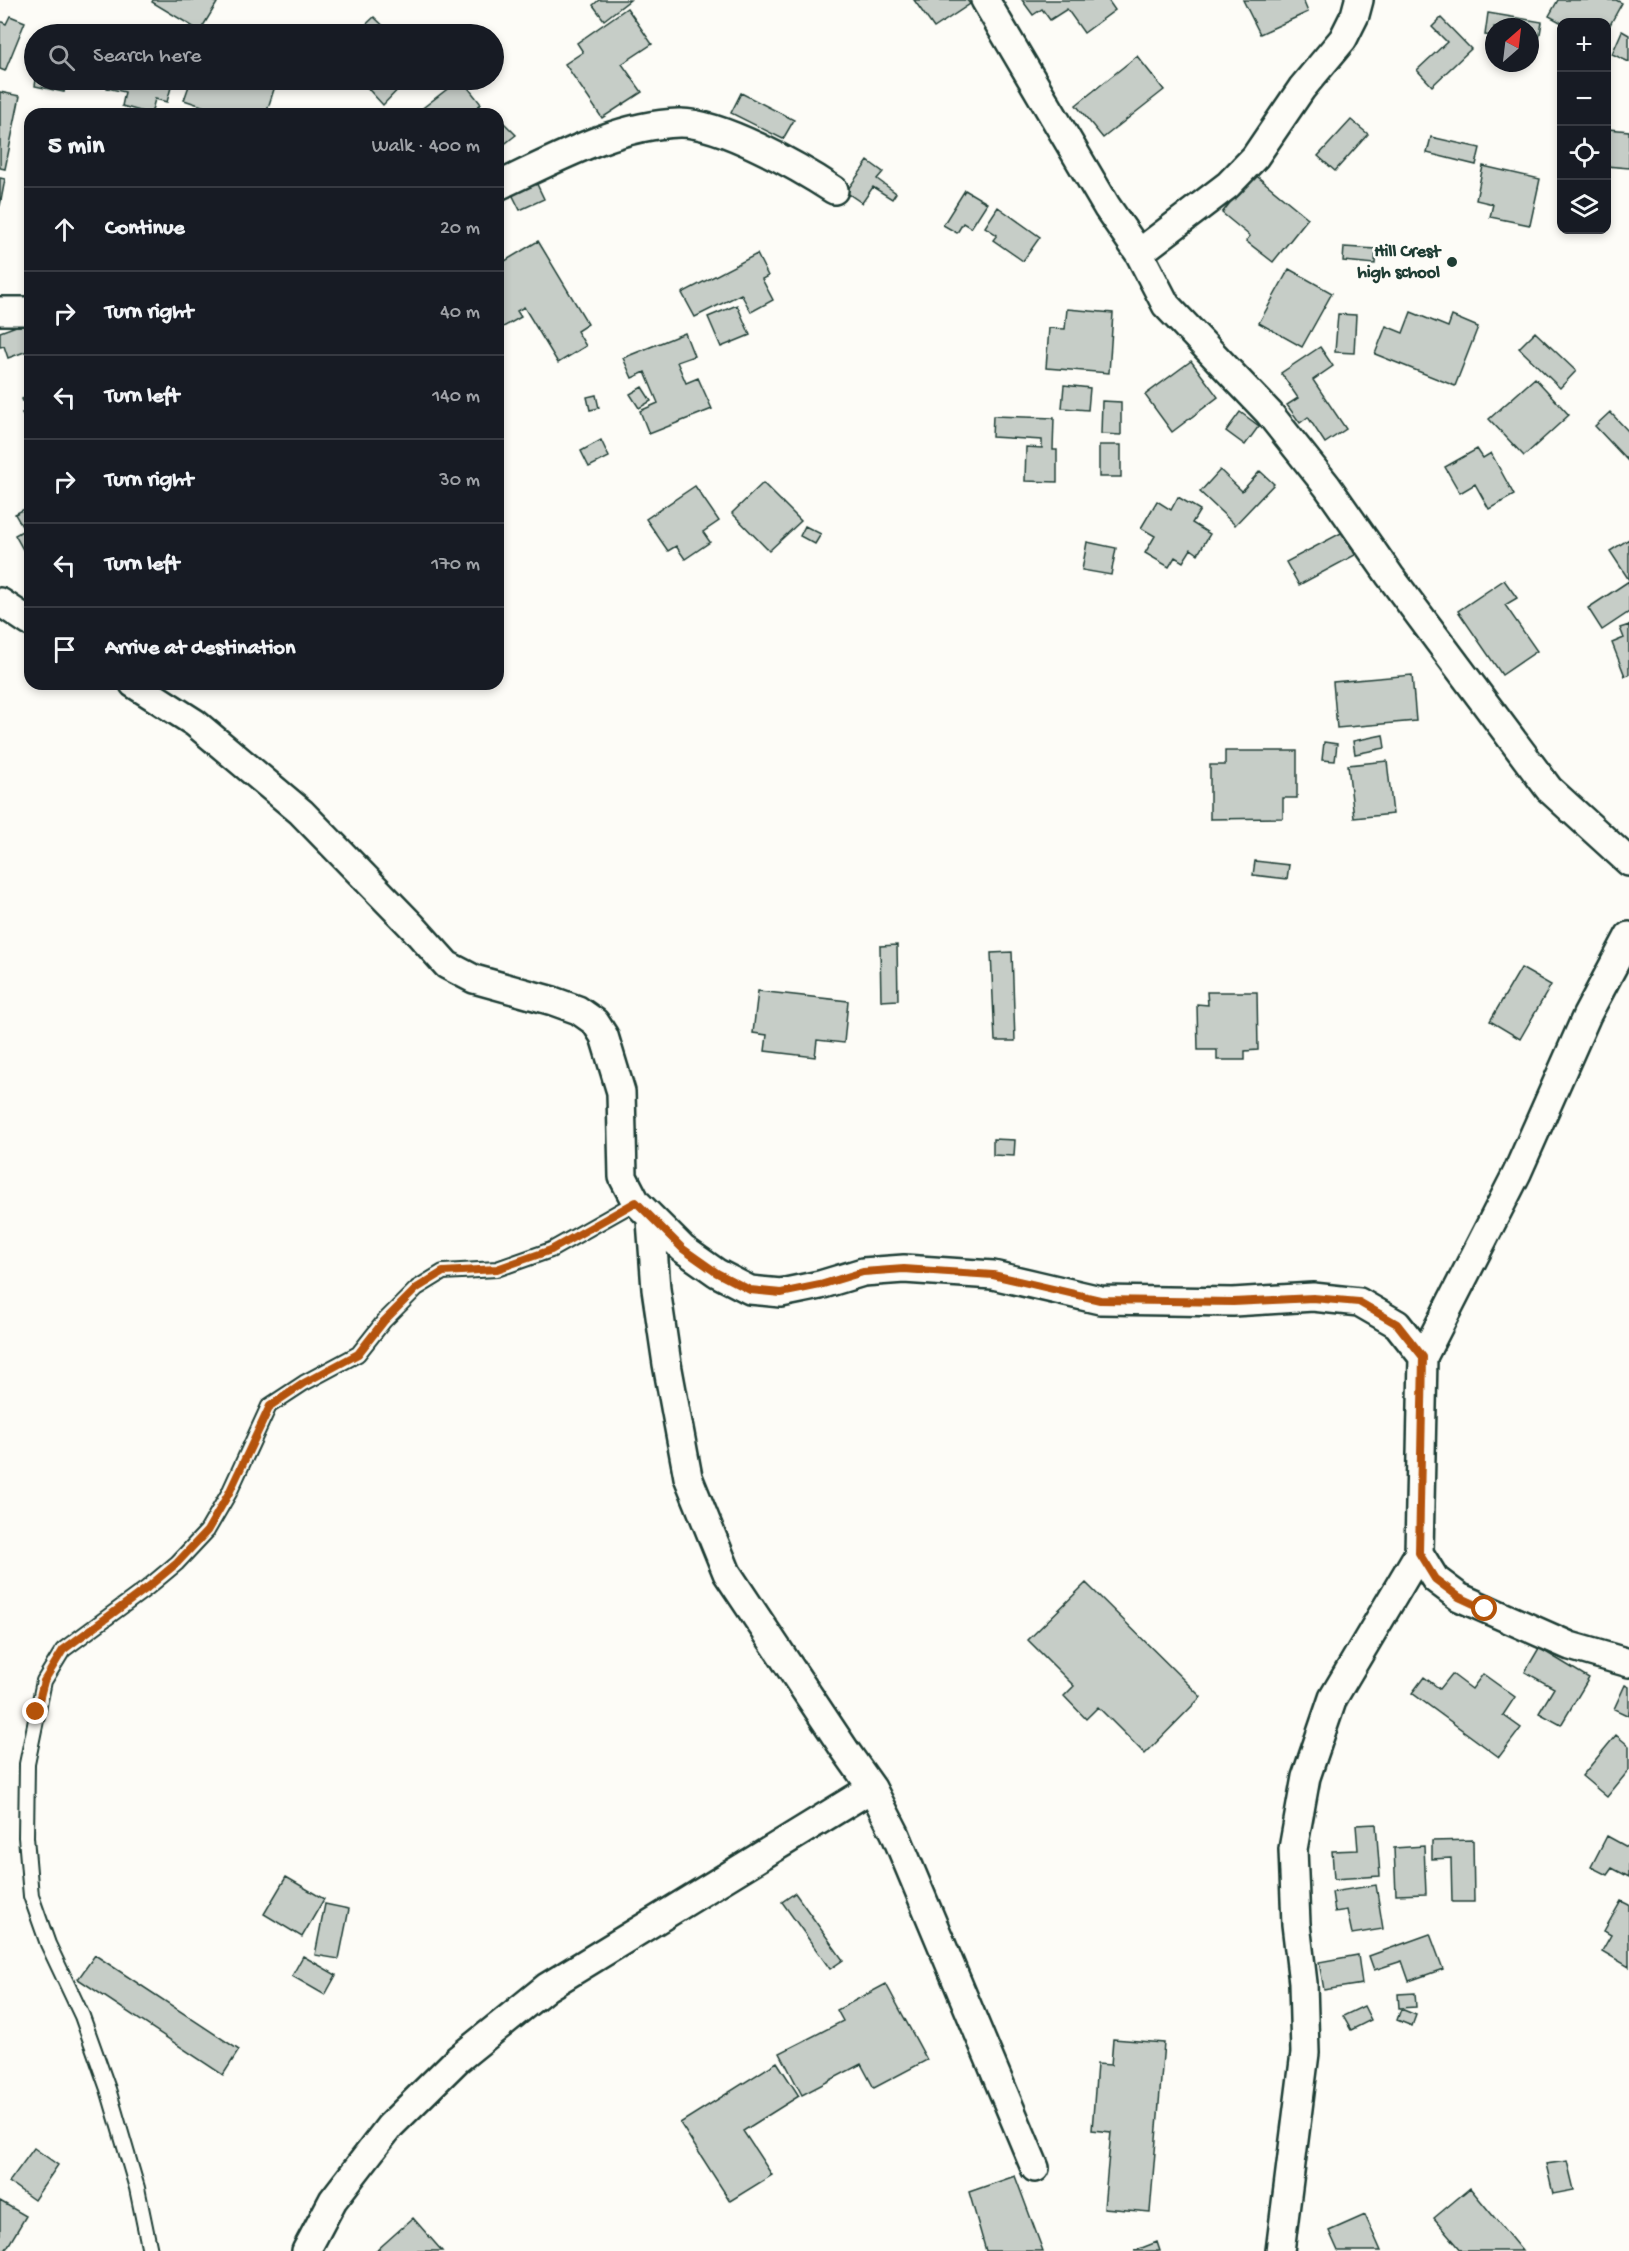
<!DOCTYPE html>
<html lang="en">
<head>
<meta charset="utf-8">
<style>
  body { margin:0; font-family:"Gochi Hand",sans-serif; background:#242831; color:#f1f3f6 }
  .controls { position:absolute; right:18px; top:18px; display:grid; overflow:hidden; border-radius:12px; box-shadow:0 3px 9px #0003 }
  .controls button { width:54px; height:54px; display:grid; place-items:center; padding:0; border:0; border-bottom:2px solid #363941; background:#171b24; color:#f1f3f6; font:30px sans-serif }
  .compass { position:absolute; left:1485px; top:18px; width:54px; height:54px; border-radius:50%; background:#171b24; box-shadow:0 3px 9px #0003; rotate:28deg }
  .stop { position:absolute; width:18px; height:18px; margin:-14px; border:4px solid #b45309; border-radius:50%; background:#fff }
  .stop.end { background:#b45309; border-color:#fff; box-shadow:0 2px 6px #0008 }
  .list { margin:0; padding:0; list-style:none }
  h2 { display:flex; justify-content:space-between; align-items:center; height:78px; margin:0; padding:0 24px; font-size:26px }
  h2 small { font-size:20px; font-weight:400; color:#9ea1a6 }
  .list li { display:grid; grid-template-columns:39px 1fr auto; gap:18px; align-items:center; box-sizing:border-box; height:84px; padding:0 24px; border-top:2px solid #363941 }
  .list b { display:block; font-size:22px; white-space:nowrap }
  .list em { font-size:20px; font-style:normal; color:#9ea1a6 }
  .icon { flex:none; width:33px; height:33px; fill:none; stroke:currentColor; stroke-width:2; stroke-linecap:round; stroke-linejoin:round }
  .map { position:relative; flex:none; width:1629px; height:2251px; overflow:hidden }
  .search { position:absolute; background:#171b24; box-shadow:0 3px 9px #0003; left:24px; top:24px; width:480px; height:66px; display:flex; align-items:center; gap:15px; box-sizing:border-box; padding:0 21px; border-radius:33px; color:#9ea1a6; font-size:22px }
  .panel { position:absolute; background:#171b24; box-shadow:0 3px 9px #0003; left:24px; top:108px; width:480px; height:582px; border-radius:18px }
  .map>svg:first-child { display:block }
</style>
</head>
<body>
<div class="map">
<svg width="1629" height="2251" viewBox="0 0 1629 2251">
  <rect width="100%" height="100%" fill="#fdfcf7"/>
  <filter id="ink" filterUnits="userSpaceOnUse"><feTurbulence type="fractalNoise" baseFrequency=".0167" numOctaves="2"/><feDisplacementMap in="SourceGraphic" scale="12" xChannelSelector="R" yChannelSelector="G"/><feConvolveMatrix kernelMatrix="1 2 1 2 8 2 1 2 1" color-interpolation-filters="sRGB"/></filter>
  <g filter="url(#ink)">
    <path fill="#c6cdc7" stroke="#1f3d34" stroke-width="1.5" d="M 153,0 L 212,0 L 217,3 L 200,31 L 152,2 Z
      M 599,0 L 630,0 L 604,20 L 593,5 Z
      M 914,0 L 967,0 L 970,4 L 934,28 Z
      M 1022,0 L 1108,0 L 1115,10 L 1084,33 L 1067,9 L 1050,20 L 1042,9 L 1033,15 Z
      M 1243,0 L 1303,0 L 1308,12 L 1260,34 Z
      M 1558,0 L 1616,0 L 1622,3 L 1606,32 L 1606,22 L 1562,23 L 1549,16 Z
      M 627,8 L 652,44 L 622,64 L 642,92 L 602,118 L 565,64 L 583,52 L 577,43 Z
      M 1488,13 L 1542,22 L 1536,58 L 1530,57 L 1530,27 L 1494,27 L 1494,36 L 1485,35 Z
      M 10,16 L 25,22 L 5,71 L 0,69 L 0,21 L 6,24 Z
      M 374,17 L 392,34 L 356,34 Z
      M 1441,18 L 1471,49 L 1432,86 L 1417,70 L 1447,42 L 1432,27 Z
      M 1622,31 L 1629,35 L 1629,62 L 1612,54 Z
      M 1137,56 L 1164,90 L 1103,138 L 1076,105 Z
      M 36,80 L 67,80 L 64,92 L 35,86 Z
      M 109,80 L 173,80 L 167,102 L 155,99 L 151,114 L 122,106 L 125,92 L 107,88 Z
      M 191,80 L 277,80 L 266,114 L 226,114 L 184,100 Z
      M 360,80 L 407,80 L 383,105 Z
      M 459,80 L 462,80 L 481,104 L 468,114 L 415,114 Z
      M 0,92 L 20,96 L 5,169 L 0,168 Z
      M 741,93 L 794,120 L 783,139 L 731,113 Z
      M 498,117 L 516,135 L 498,149 Z
      M 1351,120 L 1368,134 L 1335,171 L 1318,156 Z
      M 1608,129 L 1629,131 L 1629,168 L 1606,166 Z
      M 1431,137 L 1480,148 L 1476,165 L 1427,153 Z
      M 868,161 L 883,172 L 877,179 L 896,193 L 892,199 L 873,187 L 862,203 L 846,192 Z
      M 1483,166 L 1540,179 L 1530,225 L 1490,217 L 1493,204 L 1476,200 Z
      M 1253,173 L 1308,218 L 1273,262 L 1246,241 L 1250,236 L 1222,213 Z
      M 0,178 L 5,179 L 0,206 Z
      M 534,178 L 544,199 L 520,210 L 510,190 Z
      M 965,190 L 987,203 L 971,228 L 963,223 L 957,233 L 943,225 Z
      M 998,207 L 1040,237 L 1023,261 L 993,240 L 997,235 L 985,227 Z
      M 538,241 L 588,324 L 577,331 L 586,346 L 558,363 L 524,307 L 517,311 L 521,317 L 498,330 L 498,258 L 501,256 L 505,261 Z
      M 1344,247 L 1376,249 L 1375,264 L 1343,261 Z
      M 757,254 L 768,276 L 762,279 L 773,300 L 751,312 L 741,294 L 695,317 L 682,293 Z
      M 1289,269 L 1332,293 L 1302,347 L 1259,323 Z
      M 737,305 L 750,335 L 721,347 L 708,317 Z
      M 1067,309 L 1113,313 L 1109,373 L 1046,368 L 1049,328 L 1065,329 Z
      M 1411,312 L 1448,327 L 1452,316 L 1478,327 L 1455,386 L 1375,354 L 1386,326 L 1403,333 Z
      M 1338,314 L 1356,315 L 1354,353 L 1335,352 Z
      M 27,322 L 30,332 L 30,350 L 8,358 L 4,346 L 0,347 L 0,332 Z
      M 1535,332 L 1576,371 L 1560,388 L 1519,348 Z
      M 685,333 L 694,356 L 677,362 L 686,383 L 698,378 L 712,409 L 649,434 L 640,411 L 658,403 L 645,372 L 632,378 L 623,358 Z
      M 1320,347 L 1333,366 L 1313,380 L 1346,429 L 1325,443 L 1308,417 L 1300,423 L 1287,405 L 1298,398 L 1281,373 Z
      M 1191,361 L 1218,397 L 1172,432 L 1145,395 Z
      M 1535,378 L 1569,415 L 1524,456 L 1489,419 Z
      M 1064,385 L 1090,388 L 1088,410 L 1062,408 Z
      M 642,387 L 651,401 L 639,408 L 630,394 Z
      M 30,395 L 30,432 L 22,413 L 28,411 L 22,399 Z
      M 596,395 L 599,408 L 590,410 L 587,397 Z
      M 1102,401 L 1121,402 L 1121,435 L 1101,434 Z
      M 1240,412 L 1259,426 L 1245,445 L 1226,431 Z
      M 1610,412 L 1629,432 L 1629,462 L 1595,426 Z
      M 993,416 L 1054,418 L 1053,450 L 1057,450 L 1057,482 L 1025,481 L 1026,447 L 1042,448 L 1042,440 L 992,437 Z
      M 601,440 L 609,457 L 589,467 L 581,451 Z
      M 1099,445 L 1121,445 L 1121,477 L 1099,477 Z
      M 1477,449 L 1483,458 L 1491,453 L 1514,495 L 1489,509 L 1475,484 L 1460,493 L 1445,467 Z
      M 1220,470 L 1242,491 L 1260,471 L 1274,484 L 1235,525 L 1200,492 Z
      M 763,483 L 801,521 L 769,551 L 732,513 Z
      M 695,486 L 719,521 L 703,532 L 710,542 L 685,559 L 676,546 L 668,551 L 646,519 Z
      M 1178,497 L 1200,510 L 1192,523 L 1210,534 L 1198,554 L 1191,549 L 1183,562 L 1175,557 L 1169,567 L 1145,553 L 1155,536 L 1141,528 L 1157,501 L 1171,510 Z
      M 30,506 L 30,562 L 15,535 L 24,530 L 15,514 Z
      M 805,526 L 821,534 L 815,544 L 800,536 Z
      M 1343,532 L 1355,555 L 1299,585 L 1286,562 Z
      M 1629,539 L 1629,580 L 1610,551 Z
      M 1087,542 L 1116,548 L 1111,575 L 1082,570 Z
      M 1504,580 L 1517,598 L 1505,605 L 1537,651 L 1502,675 L 1458,611 Z
      M 1629,581 L 1629,612 L 1602,630 L 1588,608 Z
      M 1629,625 L 1629,675 L 1625,676 L 1612,643 L 1624,638 L 1620,628 Z
      M 1412,675 L 1416,721 L 1337,728 L 1333,682 Z
      M 1383,735 L 1385,748 L 1355,754 L 1353,741 Z
      M 1324,742 L 1337,744 L 1335,761 L 1322,760 Z
      M 1225,751 L 1297,751 L 1297,798 L 1283,798 L 1283,818 L 1210,819 L 1210,765 L 1225,765 Z
      M 1387,761 L 1393,814 L 1354,818 L 1348,765 Z
      M 1255,861 L 1289,865 L 1287,879 L 1253,875 Z
      M 897,945 L 898,1000 L 881,1001 L 880,946 Z
      M 1012,952 L 1015,1041 L 995,1041 L 991,953 Z
      M 1521,968 L 1551,985 L 1520,1039 L 1490,1021 Z
      M 758,991 L 848,1001 L 844,1043 L 817,1040 L 815,1057 L 765,1051 L 767,1035 L 753,1033 Z
      M 1207,992 L 1257,992 L 1258,1050 L 1245,1051 L 1245,1060 L 1217,1060 L 1217,1050 L 1198,1050 L 1197,1004 L 1208,1005 Z
      M 993,1139 L 1015,1140 L 1014,1156 L 993,1155 Z
      M 1086,1583 L 1201,1697 L 1145,1754 L 1098,1707 L 1086,1719 L 1064,1696 L 1074,1686 L 1028,1640 Z
      M 1539,1648 L 1589,1678 L 1561,1725 L 1539,1713 L 1554,1688 L 1525,1672 Z
      M 1452,1674 L 1472,1689 L 1483,1674 L 1515,1697 L 1503,1715 L 1521,1728 L 1499,1757 L 1412,1693 L 1424,1677 L 1440,1689 Z
      M 1625,1685 L 1629,1687 L 1629,1716 L 1614,1709 Z
      M 1616,1735 L 1629,1746 L 1629,1770 L 1607,1797 L 1582,1776 Z
      M 1376,1824 L 1380,1876 L 1334,1879 L 1332,1851 L 1358,1850 L 1356,1825 Z
      M 1607,1836 L 1629,1848 L 1629,1877 L 1612,1868 L 1607,1875 L 1591,1867 Z
      M 1473,1840 L 1474,1902 L 1452,1902 L 1451,1858 L 1432,1859 L 1432,1841 Z
      M 1424,1846 L 1426,1894 L 1396,1895 L 1394,1848 Z
      M 286,1877 L 324,1899 L 302,1937 L 264,1914 Z
      M 1376,1885 L 1383,1929 L 1352,1934 L 1347,1910 L 1335,1912 L 1332,1892 Z
      M 795,1893 L 843,1960 L 830,1969 L 782,1902 Z
      M 1621,1901 L 1629,1905 L 1629,1967 L 1602,1951 L 1611,1935 L 1604,1931 Z
      M 325,1904 L 349,1909 L 339,1959 L 315,1955 Z
      M 1430,1934 L 1443,1969 L 1409,1981 L 1402,1961 L 1374,1970 L 1369,1956 Z
      M 95,1955 L 239,2050 L 223,2075 L 78,1979 Z
      M 1358,1955 L 1362,1984 L 1324,1990 L 1319,1962 Z
      M 303,1956 L 336,1975 L 325,1995 L 292,1976 Z
      M 886,1984 L 927,2060 L 874,2088 L 861,2064 L 802,2095 L 780,2053 L 843,2021 L 837,2010 Z
      M 1415,1993 L 1416,2007 L 1399,2008 L 1398,1994 Z
      M 1364,2006 L 1371,2020 L 1351,2030 L 1343,2016 Z
      M 1401,2009 L 1416,2015 L 1412,2026 L 1397,2020 Z
      M 1113,2039 L 1164,2043 L 1150,2212 L 1104,2208 L 1111,2132 L 1092,2130 L 1097,2064 L 1111,2065 Z
      M 777,2062 L 799,2096 L 743,2131 L 772,2175 L 730,2201 L 680,2123 Z
      M 34,2148 L 58,2165 L 34,2200 L 9,2182 Z
      M 1567,2161 L 1574,2190 L 1553,2194 L 1546,2164 Z
      M 1015,2176 L 1043,2251 L 986,2251 L 969,2192 Z
      M 1470,2188 L 1522,2251 L 1462,2251 L 1434,2218 Z
      M 0,2201 L 26,2216 L 5,2251 L 0,2251 Z
      M 1365,2215 L 1381,2251 L 1338,2251 L 1329,2231 Z
      M 413,2218 L 442,2251 L 376,2251 Z
      M 1157,2242 L 1160,2251 L 1134,2251 Z"/>
    <g fill="none" stroke-linecap="round" stroke-linejoin="round">
      <g stroke="#1f3d34" stroke-width="18">
        <path id="service" d="M 150,2251 L 137,2188 L 108,2089 L 82,2016 L 48,1944 L 31,1896 L 26,1837 L 27,1764 L 44,1681 L 63,1650 L 147,1588 L 177,1563 L 207,1531 L 229,1493 L 269,1406 L 304,1383 L 358,1354 L 384,1321 L 417,1288 L 443,1272 L 497,1269 L 551,1250 L 636,1202"/>
      </g>
      <g stroke="#1f3d34" stroke-width="32">
        <path id="minor" d="M 985,0 L 1107,207 L 1139,253 L 1166,305 L 1269,413 L 1327,486 L 1390,576 L 1549,789 L 1629,862
          M 498,186 C 554,160 615,125 679,123 C 720,122 799,167 834,190
          M 1139,253 L 1228,185 L 1255,157 L 1302,88 L 1343,39 L 1355,15 L 1359,0
          M 0,311 L 30,311
          M 0,602 L 30,622
          M 134,684 L 195,723 L 301,812 L 412,926 L 447,965 L 474,979 L 553,1001 L 578,1010 L 595,1022 L 604,1036 L 621,1092 L 623,1177 L 636,1202 L 683,1249 L 717,1273 L 750,1290 L 781,1293 L 820,1285 L 863,1272 L 904,1269 L 993,1275 L 1100,1300 L 1233,1302 L 1313,1297 L 1359,1302 L 1397,1324 L 1423,1357 L 1419,1553 L 1435,1579 L 1459,1597 L 1570,1646 L 1629,1663
          M 651,1220 L 656,1289 L 667,1364 L 688,1477 L 727,1573 L 845,1750 L 872,1788 L 895,1833 L 1035,2168
          M 1423,1357 L 1517,1173 L 1587,1015 L 1629,936
          M 306,2251 L 333,2200 L 390,2126 L 458,2059 L 547,1987 L 872,1788
          M 1280,2251 L 1305,2053 L 1303,1983 L 1296,1924 L 1293,1849 L 1306,1777 L 1333,1698 L 1419,1553"/>
      </g>
      <use href="#service" stroke="#fdfcf7" stroke-width="14"/>
      <use href="#minor" stroke="#fdfcf7" stroke-width="27"/>
    </g>
  </g>
  <g fill="none" stroke-linecap="round" stroke-linejoin="round" filter="url(#ink)">
    <path stroke="#b45309" stroke-width="8" d="M 36,1712 L 44,1681 L 63,1650 L 147,1588 L 177,1563 L 207,1531 L 229,1493 L 270,1406 L 304,1383 L 358,1354 L 384,1321 L 417,1288 L 443,1272 L 497,1269 L 551,1250 L 636,1202 L 683,1249 L 717,1273 L 750,1290 L 781,1293 L 820,1285 L 863,1272 L 904,1269 L 993,1275 L 1100,1300 L 1233,1302 L 1313,1298 L 1359,1302 L 1397,1324 L 1423,1357 L 1419,1553 L 1435,1579 L 1459,1597 L 1485,1609"/>
  </g>
  <circle fill="#1f3d34" stroke="#fdfcf7" stroke-width="2" cx="1452" cy="262" r="6"/>
  <g text-anchor="middle" dominant-baseline="central" stroke-width="5" stroke-linejoin="round" paint-order="stroke">
    <g font-size="18" font-weight="bold" fill="#1f3d34" stroke="#fdfcf7" text-anchor="end">
      <text x="1440" y="252">Hill Crest<tspan x="1440" dy="21">high school</tspan></text>
    </g>
  </g>
</svg>
<div class="controls">
<button>+</button>
<button>−</button>
<button><svg class="icon" aria-label="locate" viewBox="0 0 24 24"><circle cx="12" cy="12" r="6"/><path d="M12 2v4M12 18v4M2 12h4M18 12h4"/></svg></button>
<button><svg class="icon" aria-label="layers" viewBox="0 0 24 24"><path d="M12 4l9 5-9 5-9-5zM3 14l9 5 9-5"/></svg></button>
</div>
<svg class="compass" viewBox="-18 -18 36 36"><path d="M0-13l5 13h-10z" fill="#e53935"/><path d="M0 13l5-13h-10z" fill="#9ea1a6"/></svg>
<div class="stop" style="left:1485px;top:1609px"></div>
<div class="stop end" style="left:36px;top:1712px"></div>
<div class="search"><svg class="icon" aria-label="search" viewBox="0 0 24 24"><circle cx="10" cy="10" r="6"/><path d="M15 15l6 6"/></svg>Search here</div>
<section class="panel">
<h2>5 min<small>Walk · 400 m</small></h2>
<ul class="list">
<li><svg class="icon" aria-label="ahead" viewBox="0 0 24 24"><path d="M12 20V5M6 11l6-6 6 6"/></svg><div><b>Continue</b></div><em>20 m</em></li>
<li><svg class="icon" aria-label="right" viewBox="0 0 24 24"><path d="M7 20v-9h11M14 6l5 5-5 5"/></svg><div><b>Turn right</b></div><em>40 m</em></li>
<li><svg class="icon" aria-label="left" viewBox="0 0 24 24"><path d="M17 20v-9H6M10 6l-5 5 5 5"/></svg><div><b>Turn left</b></div><em>140 m</em></li>
<li><svg class="icon" aria-label="right" viewBox="0 0 24 24"><path d="M7 20v-9h11M14 6l5 5-5 5"/></svg><div><b>Turn right</b></div><em>30 m</em></li>
<li><svg class="icon" aria-label="left" viewBox="0 0 24 24"><path d="M17 20v-9H6M10 6l-5 5 5 5"/></svg><div><b>Turn left</b></div><em>170 m</em></li>
<li><svg class="icon" aria-label="arrive" viewBox="0 0 24 24"><path d="M6 21V4h12l-3 4 3 4H6"/></svg><div><b>Arrive at destination</b></div></li>
</ul>
</section>
</div>
</body>
</html>
